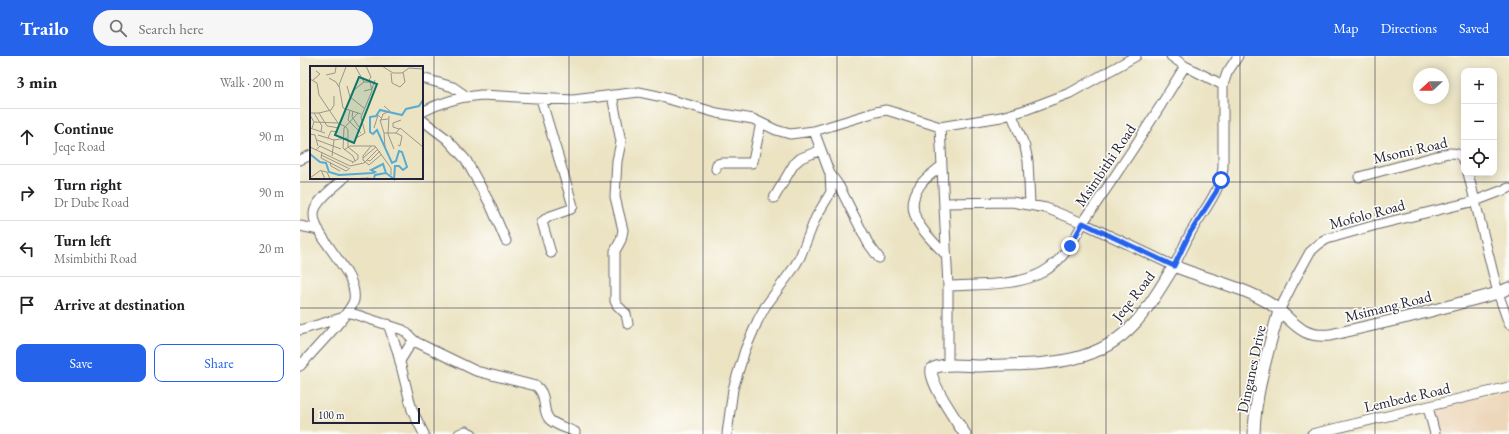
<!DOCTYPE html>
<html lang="en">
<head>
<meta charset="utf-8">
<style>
  body { margin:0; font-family:"EB Garamond",serif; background:#f6f6f6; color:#202124 }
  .controls { position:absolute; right:12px; top:12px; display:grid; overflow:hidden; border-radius:8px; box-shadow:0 2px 10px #0003 }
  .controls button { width:36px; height:36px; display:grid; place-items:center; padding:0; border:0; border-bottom:1px solid #e0e0e0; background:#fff; color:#202124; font:20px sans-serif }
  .compass { position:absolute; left:1113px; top:12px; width:36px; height:36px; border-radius:50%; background:#fff; box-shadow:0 2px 10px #0003; rotate:248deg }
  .scale { position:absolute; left:12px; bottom:10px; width:108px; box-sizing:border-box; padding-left:4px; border:2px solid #22223b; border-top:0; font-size:11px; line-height:14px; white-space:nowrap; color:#22223b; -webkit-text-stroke:3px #fdfcf7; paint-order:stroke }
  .stop { position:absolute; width:12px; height:12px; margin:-9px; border:3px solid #2563eb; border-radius:50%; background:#fff }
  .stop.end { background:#2563eb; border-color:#fff; box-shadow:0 1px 4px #0008 }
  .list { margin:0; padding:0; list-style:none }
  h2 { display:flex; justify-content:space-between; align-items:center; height:52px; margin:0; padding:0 16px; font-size:17px }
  h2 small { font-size:13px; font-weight:400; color:#757577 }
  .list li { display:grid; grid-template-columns:26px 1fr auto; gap:12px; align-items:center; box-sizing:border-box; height:56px; padding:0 16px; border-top:1px solid #e0e0e0 }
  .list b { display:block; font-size:15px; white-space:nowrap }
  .list p { margin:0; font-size:13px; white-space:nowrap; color:#757577 }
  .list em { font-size:13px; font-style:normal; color:#757577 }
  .actions { display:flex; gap:8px; padding:12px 16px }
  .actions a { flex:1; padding:9px 0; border:1px solid #2563eb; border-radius:8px; text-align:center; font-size:14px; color:#2563eb }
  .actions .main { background:#2563eb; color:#fff }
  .icon { flex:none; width:22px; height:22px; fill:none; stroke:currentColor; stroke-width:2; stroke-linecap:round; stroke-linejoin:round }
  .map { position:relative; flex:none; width:1209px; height:378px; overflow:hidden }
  header { display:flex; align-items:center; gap:24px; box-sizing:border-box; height:56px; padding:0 20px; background:#2563eb; color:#fff }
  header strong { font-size:19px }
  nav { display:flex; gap:22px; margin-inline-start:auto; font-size:14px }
  .search { width:280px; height:36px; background:#f6f6f6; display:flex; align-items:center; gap:10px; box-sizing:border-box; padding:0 14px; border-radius:22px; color:#757577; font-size:15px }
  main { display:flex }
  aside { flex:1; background:#fff }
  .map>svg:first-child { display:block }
</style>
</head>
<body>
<header>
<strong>Trailo</strong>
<div class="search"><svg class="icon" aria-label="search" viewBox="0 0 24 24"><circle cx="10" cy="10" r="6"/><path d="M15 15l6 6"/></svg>Search here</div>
<nav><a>Map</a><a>Directions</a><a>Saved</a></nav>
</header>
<main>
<aside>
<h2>3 min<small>Walk · 200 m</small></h2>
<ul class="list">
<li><svg class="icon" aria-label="ahead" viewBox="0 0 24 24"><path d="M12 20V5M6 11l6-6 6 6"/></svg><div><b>Continue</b><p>Jeqe Road</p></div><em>90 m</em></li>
<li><svg class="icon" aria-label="right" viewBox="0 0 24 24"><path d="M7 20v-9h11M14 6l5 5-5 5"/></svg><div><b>Turn right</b><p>Dr Dube Road</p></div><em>90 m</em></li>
<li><svg class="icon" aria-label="left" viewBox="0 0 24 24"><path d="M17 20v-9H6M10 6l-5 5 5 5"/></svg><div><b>Turn left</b><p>Msimbithi Road</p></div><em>20 m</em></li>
<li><svg class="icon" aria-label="arrive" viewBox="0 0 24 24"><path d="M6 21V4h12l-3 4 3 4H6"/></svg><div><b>Arrive at destination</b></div></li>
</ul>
<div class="actions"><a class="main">Save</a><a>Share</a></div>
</aside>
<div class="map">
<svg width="1209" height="378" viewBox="0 0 1209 378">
  <rect width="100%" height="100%" fill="#fdfcf7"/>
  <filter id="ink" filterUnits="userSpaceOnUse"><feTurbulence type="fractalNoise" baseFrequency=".025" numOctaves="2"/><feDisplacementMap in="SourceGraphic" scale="8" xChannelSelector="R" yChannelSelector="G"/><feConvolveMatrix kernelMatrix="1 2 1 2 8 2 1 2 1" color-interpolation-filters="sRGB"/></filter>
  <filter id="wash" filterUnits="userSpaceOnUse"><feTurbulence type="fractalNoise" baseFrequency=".012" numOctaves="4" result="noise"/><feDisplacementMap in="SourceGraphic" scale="16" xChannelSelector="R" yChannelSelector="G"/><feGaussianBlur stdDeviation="0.9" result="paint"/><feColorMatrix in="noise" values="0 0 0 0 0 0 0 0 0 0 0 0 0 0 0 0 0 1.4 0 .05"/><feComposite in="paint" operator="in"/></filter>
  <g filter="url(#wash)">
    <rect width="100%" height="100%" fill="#ebe3c2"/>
    <path fill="#edd7bb" d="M 1209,334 L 1209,378 L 1141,378 L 1134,352 Z"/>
  </g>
  <g filter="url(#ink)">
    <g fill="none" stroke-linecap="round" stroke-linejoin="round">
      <g stroke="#68666a" stroke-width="11">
        <path id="minor" d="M 871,0 L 885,10 L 923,29
          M 122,22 L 153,31 L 166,40
          M 312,39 L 321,86 L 317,105 L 315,141 L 323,174 L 321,184 L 315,195 L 315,245 L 317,249 L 326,258 L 328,268
          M 241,43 L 273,150 L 271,153 L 248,161 L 242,166 L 251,197
          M 122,56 C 141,46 159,41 181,39 L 273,44 L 339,36 L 358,40 L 417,57 L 453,63 L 476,74 L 490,78 L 514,75 L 576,56 L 586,54 L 593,56 L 640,71 L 701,61 L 725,54 L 770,37 L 836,0
          M 712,59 L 725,91 L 728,105 L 730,148
          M 122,64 L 147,83 L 166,104 L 190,148 L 206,185
          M 640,71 L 648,230 L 648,309
          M 0,104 L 11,99
          M 641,110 C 635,116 626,121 621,128 C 599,157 628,180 646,199
          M 416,113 L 417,108 L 421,107 L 452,107 L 453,105 L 461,67
          M 1168,117 L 1198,237 L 1209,268
          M 531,119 L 539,130 L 568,187 L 579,202
          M 1059,121 L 1148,97 C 1156,97 1160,97 1164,105
          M 474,142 L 494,108 L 501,102 L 521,94
          M 644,147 L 712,146 L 746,152 L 783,167 L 874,210 C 880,199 885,187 891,176 C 903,155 920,136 923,112 L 923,29 L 927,17 L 938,0
          M 0,170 L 19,174
          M 648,230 C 677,228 717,231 743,216 C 757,208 769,193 777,178 C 780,174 781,169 784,165 C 820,114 853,63 885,10
          M 979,255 L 994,225 L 1010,196 L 1019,188 L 1027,183 L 1076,169 L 1175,145 L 1209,132
          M 48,256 L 103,274 C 109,278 112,284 118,287 L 176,315 L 236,330 C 248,339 241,353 249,363 C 254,369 267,372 275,376
          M 88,268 L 97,294 L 112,354 L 124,378
          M 0,274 L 41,262
          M 100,305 L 113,284
          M 0,310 C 11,297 51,257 54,244 C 59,214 6,177 15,153 C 20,141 35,131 44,122
          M 1128,351 L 1135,378
          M 159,378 L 166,375 L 172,378
          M 427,378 L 433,333 L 445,294 L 458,264 L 465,251 L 493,213 L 500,201 L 516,161 L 531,136 L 530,118 L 514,75
          M 1012,378 L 1209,331"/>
      </g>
      <g stroke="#68666a" stroke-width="13">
        <path id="tertiary" d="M 665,378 C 657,366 628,324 632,313 C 643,306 667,310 680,310 C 736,307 793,313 834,268 C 850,251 862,229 874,210 C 905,223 945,231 972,249 C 995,265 999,282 1030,279 L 1108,261 L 1198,237 L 1209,232
          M 954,378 C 955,336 968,295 979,255"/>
      </g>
      <use href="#minor" stroke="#fff" stroke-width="9"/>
      <use href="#tertiary" stroke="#fff" stroke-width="11"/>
    </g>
  </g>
  <g fill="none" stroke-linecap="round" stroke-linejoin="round" filter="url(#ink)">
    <path stroke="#2563eb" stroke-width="5" d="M 770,190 L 783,167 L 874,210 L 890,177 L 916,136 L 921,124"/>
  </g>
  <path fill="none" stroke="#22223b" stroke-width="1" stroke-opacity="0.55" d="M 134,0 L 134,378M 269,0 L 269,378M 403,0 L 403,378M 537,0 L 537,378M 672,0 L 672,378M 806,0 L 806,378M 940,0 L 940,378M 1075,0 L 1075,378M 0,126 L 1209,126M 0,252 L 1209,252"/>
  <g text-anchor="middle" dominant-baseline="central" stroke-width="3.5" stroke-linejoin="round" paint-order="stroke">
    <g font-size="15" fill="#22223b" stroke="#fdfcf7">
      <text transform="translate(1110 94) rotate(-13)">Msomi Road</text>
      <text transform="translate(805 109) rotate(-56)">Msimbithi Road</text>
      <text transform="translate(1067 158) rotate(-15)">Mofolo Road</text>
      <text transform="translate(833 240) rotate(-52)">Jeqe Road</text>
      <text transform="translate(1088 250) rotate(-14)">Msimang Road</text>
      <text transform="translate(951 313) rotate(-78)">Dinganes Drive</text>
      <text transform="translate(1107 341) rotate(-13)">Lembede Road</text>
    </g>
  </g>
  <g transform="translate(10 10)">
    <rect width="113" height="113" fill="#ebe3c2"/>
    <path fill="none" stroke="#57acd3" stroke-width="2" d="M 0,88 L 10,96 L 16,97 L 19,106 L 29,109 L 63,107 L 65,106 L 61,104 L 73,98 L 76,107 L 84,113 L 85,100 L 89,100 L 93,104 L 97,101 L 92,86 L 89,85 L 86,95 L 82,97 L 67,64 L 63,68 L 60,66 L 60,51 L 66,50 L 70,44 L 92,49 L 96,43 L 109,40 L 113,34M 64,112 L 65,109 L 76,107"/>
    <path fill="none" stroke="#9b968c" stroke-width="1" d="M 45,0 L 54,16 L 60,16 L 62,25 L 51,51 L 55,67 L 46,72M 56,0 L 61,11 L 58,16M 72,0 L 83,7 L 92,7 L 99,2 L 113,3M 36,1 L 29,19 L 33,42 L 51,48M 81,7 L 82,17 L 90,21 L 95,16 L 93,6M 16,9 L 25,7 L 26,1M 19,12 L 26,16 L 29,21M 0,13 L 7,17 L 9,29 L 28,57M 3,14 L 10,8 L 6,5M 37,20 L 40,31 L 54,42M 44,24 L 54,16M 54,25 L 62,23 L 65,14M 21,44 L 24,39 L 24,30M 40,44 L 38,54 L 51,67M 43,45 L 42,51 L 49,61M 0,47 L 9,47 L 17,60M 4,47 L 12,60 L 11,65M 9,47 L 21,44M 0,49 L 4,56 L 2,62M 78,53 L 70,54 L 74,67 L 86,67 L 90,62M 71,54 L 73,48 L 80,45 L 74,40M 4,56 L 28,57 L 36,61M 17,60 L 29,62M 36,61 L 38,64 L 38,81M 0,62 L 15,67M 64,62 L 68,49 L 71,52M 90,62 L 113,81M 89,63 L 83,61 L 83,57 L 91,54M 74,67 L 75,81M 86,67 L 92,70 L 90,80 L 88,79M 0,68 L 5,69 L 8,80M 78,68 L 79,50M 78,68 L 84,83M 8,69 L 24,74M 18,72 L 21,65 L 28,66M 7,74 L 31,83M 61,80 L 53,90 L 53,94 L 59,99 L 72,88M 0,81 L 40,100 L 54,97 L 68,83M 38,81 L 48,89 L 48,93 L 42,97M 33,82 L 34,62 L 48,47M 33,82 L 43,90 L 45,95M 6,84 L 10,80 L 43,96M 34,84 L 40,80 L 65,80 L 81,102 L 81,109M 12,86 L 11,92 L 36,105 L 40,102M 11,89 L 38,102M 22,90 L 24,74 L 37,72M 53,92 L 66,81M 57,94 L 60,95 L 70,85M 20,96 L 21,100 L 30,105M 12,105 L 17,106 L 20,113M 0,112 L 11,104 L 15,113M 57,112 L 69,113M 38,113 L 58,112"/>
    <path fill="#0f766e" fill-opacity="0.15" stroke="#0f766e" stroke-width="2" d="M 49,11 L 67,18 L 44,77 L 25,69 Z"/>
    <rect width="113" height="113" fill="none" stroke="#22223b" stroke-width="2"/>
  </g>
</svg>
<div class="controls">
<button>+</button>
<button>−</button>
<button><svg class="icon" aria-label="locate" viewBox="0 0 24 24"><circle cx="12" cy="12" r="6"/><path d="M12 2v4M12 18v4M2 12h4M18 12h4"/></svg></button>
</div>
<svg class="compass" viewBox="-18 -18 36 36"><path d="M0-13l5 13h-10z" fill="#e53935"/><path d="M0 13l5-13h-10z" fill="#757577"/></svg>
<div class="scale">100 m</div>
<div class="stop" style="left:921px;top:124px"></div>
<div class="stop end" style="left:770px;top:190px"></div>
</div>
</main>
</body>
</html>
